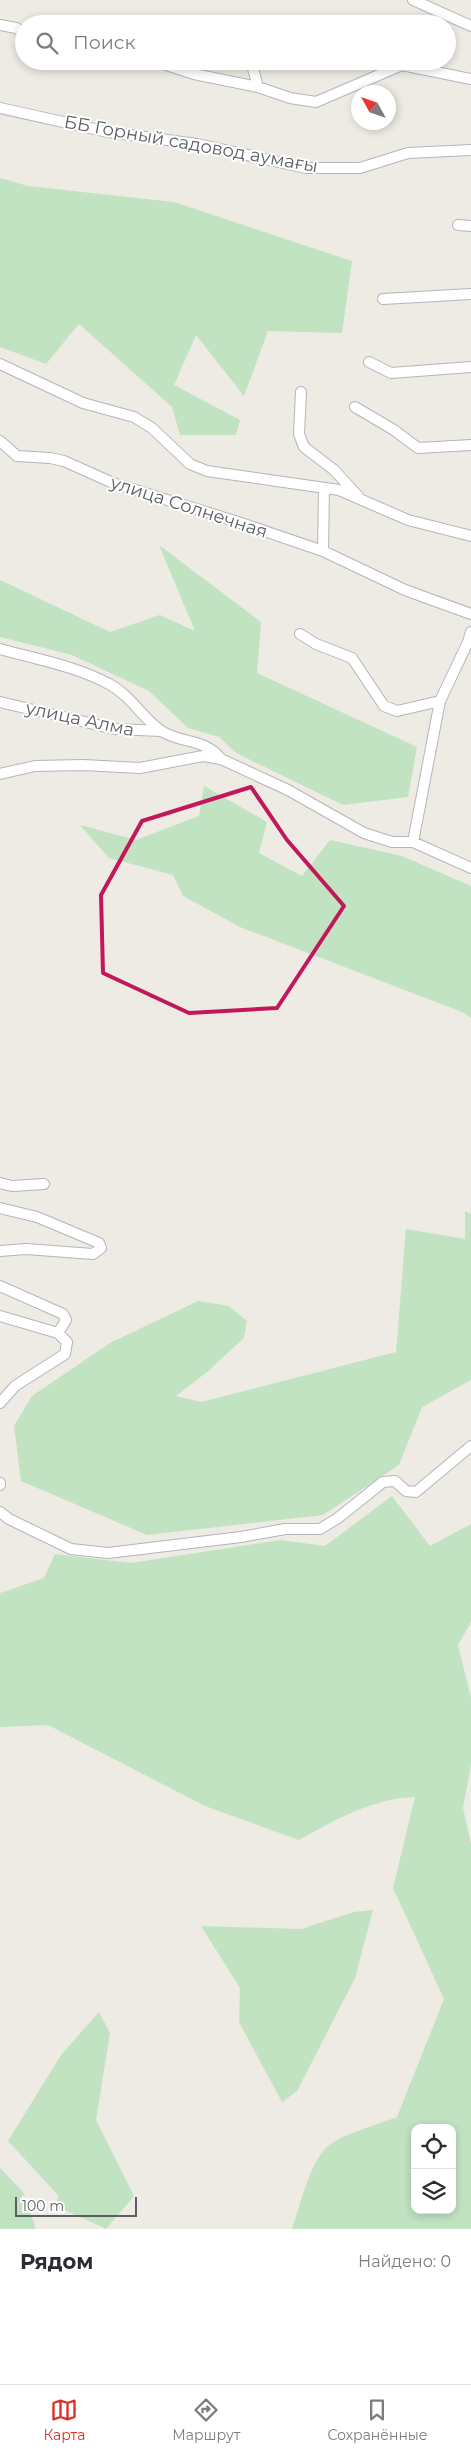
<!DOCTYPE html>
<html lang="ru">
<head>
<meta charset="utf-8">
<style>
  body { margin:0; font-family:Montserrat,sans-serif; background:#f2f2f3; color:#2b2b33 }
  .controls { position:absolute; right:15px; bottom:15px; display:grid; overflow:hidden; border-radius:10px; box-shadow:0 2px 8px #0003 }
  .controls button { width:45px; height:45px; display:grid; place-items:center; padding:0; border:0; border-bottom:1px solid #e1e1e2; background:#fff; color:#2b2b33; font:25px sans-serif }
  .compass { position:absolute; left:351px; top:85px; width:45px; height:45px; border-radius:50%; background:#fff; box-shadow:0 2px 8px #0003; rotate:310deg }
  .scale { position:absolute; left:15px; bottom:12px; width:122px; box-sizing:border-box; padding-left:5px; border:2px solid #5b5e63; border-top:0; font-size:14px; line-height:18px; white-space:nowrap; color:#5b5e63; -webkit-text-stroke:4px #fff; paint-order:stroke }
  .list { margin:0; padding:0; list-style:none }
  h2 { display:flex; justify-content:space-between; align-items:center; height:65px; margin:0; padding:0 20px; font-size:21px }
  h2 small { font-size:16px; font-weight:400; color:#7c7c81 }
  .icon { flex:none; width:28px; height:28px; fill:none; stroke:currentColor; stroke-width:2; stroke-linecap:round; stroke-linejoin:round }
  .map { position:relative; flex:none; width:471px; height:2229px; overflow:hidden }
  .search { position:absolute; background:#fff; box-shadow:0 2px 8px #0003; left:15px; right:15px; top:15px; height:55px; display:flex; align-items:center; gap:12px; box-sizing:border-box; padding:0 18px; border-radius:28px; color:#7c7c81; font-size:19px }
  .sheet { height:155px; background:#fff }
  nav { display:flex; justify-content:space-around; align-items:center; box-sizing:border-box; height:70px; border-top:1px solid #e1e1e2; background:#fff; font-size:14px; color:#7c7c81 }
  nav a { display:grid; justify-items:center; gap:2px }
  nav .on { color:#d93025 }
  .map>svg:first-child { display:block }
</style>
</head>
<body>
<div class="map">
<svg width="471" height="2229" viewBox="0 0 471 2229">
  <rect width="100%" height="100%" fill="#edebe3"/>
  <path fill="#c1e3c2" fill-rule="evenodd" d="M 0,178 L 28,186 L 174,202 L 352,261 L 342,333 L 268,331 L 244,396 L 196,335 L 174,385 L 240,420 L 236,435 L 180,435 L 172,407 L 79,324 L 46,364 L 0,347 Z
    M 159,545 L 261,622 L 257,673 L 417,747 L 408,797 L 343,805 L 236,753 L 219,737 L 188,728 L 149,691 L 72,655 L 0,637 L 0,580 L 110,632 L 160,615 L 195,631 Z
    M 204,786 L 267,822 L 259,853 L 302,876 L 330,840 L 402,856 L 471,886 L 471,1018 L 462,1012 L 240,927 L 183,896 L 173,875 L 109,858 L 80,825 L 136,840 L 199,816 Z
    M 465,1211 L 471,1214 L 471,1380 L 422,1407 L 399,1465 L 323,1515 L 147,1535 L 21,1481 L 14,1426 L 32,1396 L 110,1343 L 198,1301 L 229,1306 L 247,1321 L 244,1338 L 207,1372 L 176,1396 L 201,1402 L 396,1352 L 406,1229 L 465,1239 Z
    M 392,1496 L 430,1546 L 471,1524 L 471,1622 L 458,1645 L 471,1698 L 471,1765 L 463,1808 L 471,1844 L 471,2229 L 292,2229 C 300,2206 308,2169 324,2150 C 337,2135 377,2125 397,2117 L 444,1999 L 393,1888 L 415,1797 C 373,1798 335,1820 299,1840 L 205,1806 L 48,1725 L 0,1727 L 0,1593 L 44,1578 L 55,1554 L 131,1563 L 280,1540 L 325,1546 ZM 415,2128 L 452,2128 L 452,2210 L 415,2210 Z
    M 373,1910 L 355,1978 L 297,2091 L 282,2102 L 239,2022 L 240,1988 L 201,1926 L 301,1929 L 354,1912 Z
    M 99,2012 L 110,2033 L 96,2120 L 134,2196 L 106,2229 L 56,2206 L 58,2195 L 8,2141 L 61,2055 Z
    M 0,2168 L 23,2192 L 36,2229 L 0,2229 Z"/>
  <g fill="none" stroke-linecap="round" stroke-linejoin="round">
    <g stroke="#b4b5ba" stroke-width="12">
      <path id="minor" d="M 413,0 L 471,26
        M 0,25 L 16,28 L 24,32
        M 154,61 L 194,74 L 258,87 L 290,98 L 316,102 L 402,65 L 471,79
        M 251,61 L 258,87
        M 0,108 L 108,132 L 197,144 L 306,168 L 360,168 L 408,153 L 471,150
        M 458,225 L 471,226
        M 383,299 L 471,294
        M 369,362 L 391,373 L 471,367
        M 0,364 L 83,403 L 134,417 L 152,428 L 190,464 L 207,471 L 339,490 L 408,520 L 471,536
        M 301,392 L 299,434 L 304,447 L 334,470 L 358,496
        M 355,407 L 394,430 L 418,448 L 471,445
        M 0,441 L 17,456 L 50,458 L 64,461 L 113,483 L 241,523 L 323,551 L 324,489
        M 323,551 L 405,590 L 471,614
        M 300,634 L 316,644 L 352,658 L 384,706 L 397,711 L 440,701
        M 0,649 C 36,659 76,666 109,684 C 132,696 145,722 163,732 C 184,744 204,738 221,759
        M 0,702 L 115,729 L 161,731
        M 0,774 L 35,766 L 83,765 L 140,768 L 203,756 L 221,759 L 288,790 L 364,833 L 392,842 L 413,842 L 471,868
        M 413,842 L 440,701 L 468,642 L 471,632
        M 0,1183 L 12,1186 L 44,1184
        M 0,1208 L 37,1217 L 99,1243 L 101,1248 L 93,1254 L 26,1249 L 0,1251
        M 0,1286 L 63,1314 L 66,1320 L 58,1333
        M 0,1316 L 58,1333 L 67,1342 L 65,1354 L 15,1386 L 0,1403
        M 0,1483 L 0,1485
        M 0,1512 L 9,1519 L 71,1549 L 108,1553 L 241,1537 L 285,1529 L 320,1529 L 338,1518 L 383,1482 L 395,1481 L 406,1491 L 416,1492 L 471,1446"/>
    </g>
    <use href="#minor" stroke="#fff" stroke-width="10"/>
  </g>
  <path fill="none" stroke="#c2185b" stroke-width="4" stroke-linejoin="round" d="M 251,787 L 287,840 L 344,906 L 277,1008 L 189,1013 L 103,973 L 101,895 L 142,821 Z"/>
  <g text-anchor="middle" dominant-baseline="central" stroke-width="4" stroke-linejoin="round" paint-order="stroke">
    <g font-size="18" fill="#5b5e63" stroke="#fff">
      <text transform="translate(191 144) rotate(10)">ББ Горный садовод аумағы</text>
      <text transform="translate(189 507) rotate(18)">улица Солнечная</text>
      <text transform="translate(80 719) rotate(12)">улица Алма</text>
    </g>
  </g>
</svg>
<div class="controls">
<button><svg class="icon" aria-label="locate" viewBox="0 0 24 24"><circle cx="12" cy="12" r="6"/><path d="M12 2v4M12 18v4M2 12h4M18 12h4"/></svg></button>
<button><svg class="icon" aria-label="layers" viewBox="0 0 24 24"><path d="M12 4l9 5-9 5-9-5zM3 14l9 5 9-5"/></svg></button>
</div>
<svg class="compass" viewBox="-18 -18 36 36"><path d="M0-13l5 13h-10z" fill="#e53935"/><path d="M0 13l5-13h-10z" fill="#7c7c81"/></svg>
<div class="scale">100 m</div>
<div class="search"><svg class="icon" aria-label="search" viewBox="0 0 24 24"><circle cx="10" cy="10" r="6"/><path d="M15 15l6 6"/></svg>Поиск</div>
</div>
<section class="sheet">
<h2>Рядом<small>Найдено: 0</small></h2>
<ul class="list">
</ul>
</section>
<nav>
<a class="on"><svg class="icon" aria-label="map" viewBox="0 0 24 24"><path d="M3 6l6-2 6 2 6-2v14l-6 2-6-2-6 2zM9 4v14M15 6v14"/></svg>Карта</a>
<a><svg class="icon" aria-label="directions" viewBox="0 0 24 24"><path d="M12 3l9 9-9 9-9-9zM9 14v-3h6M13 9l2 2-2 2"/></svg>Маршрут</a>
<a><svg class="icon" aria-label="saved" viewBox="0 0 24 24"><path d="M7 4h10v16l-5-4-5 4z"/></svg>Сохранённые</a>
</nav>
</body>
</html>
